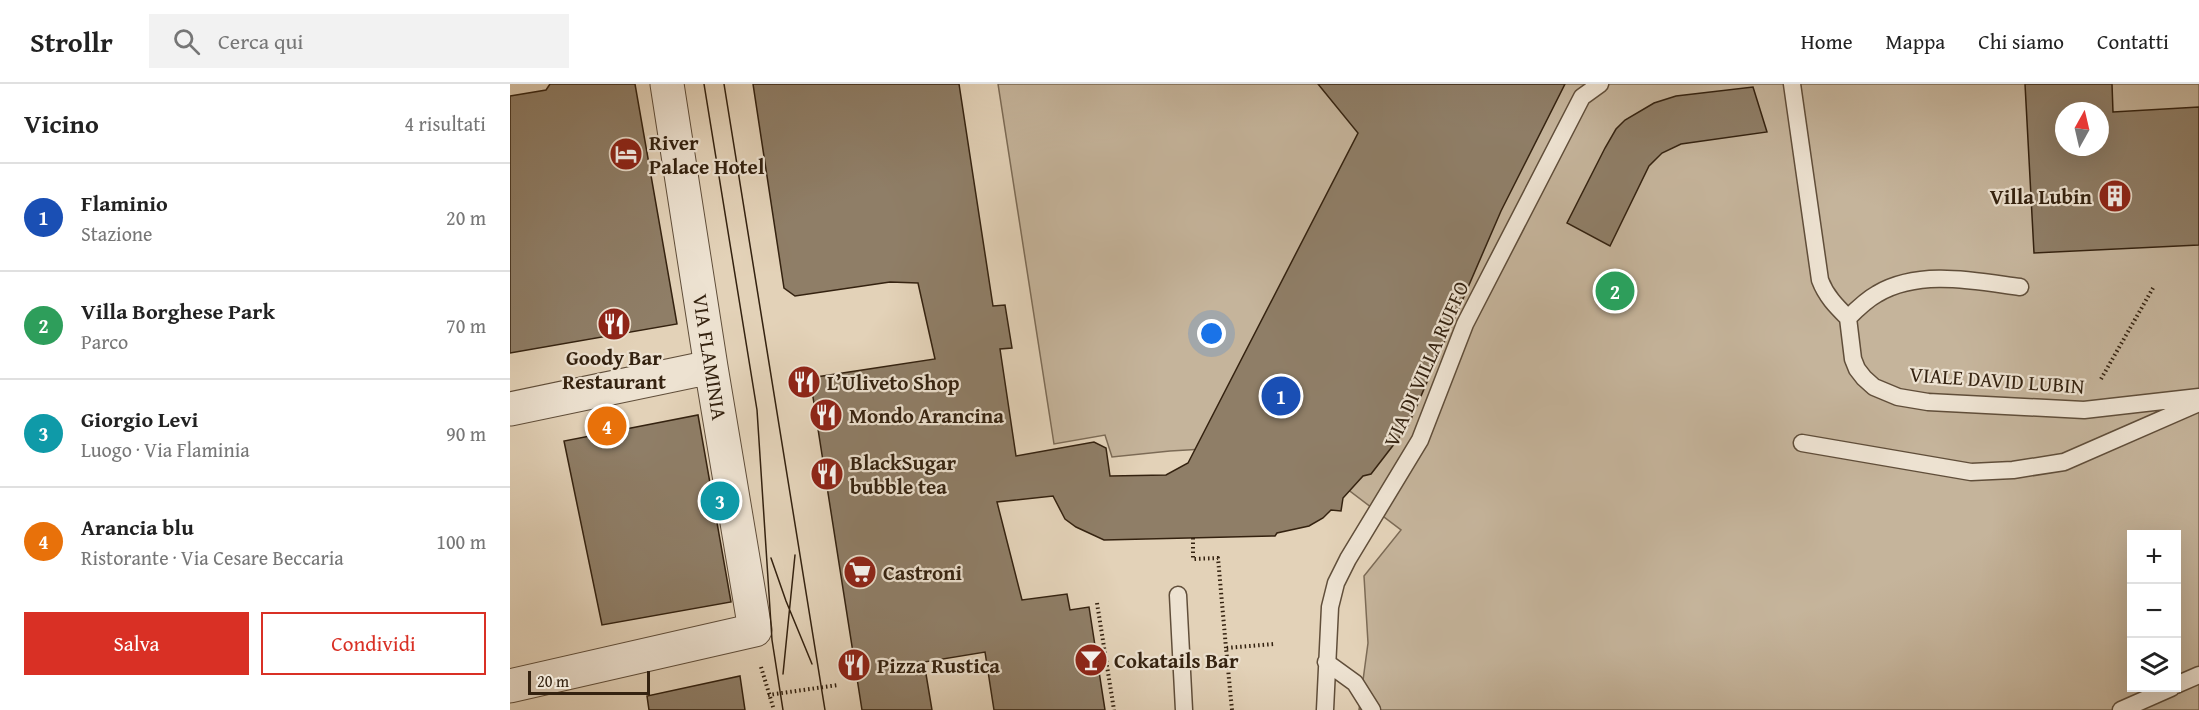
<!DOCTYPE html>
<html lang="it">
<head>
<meta charset="utf-8">
<style>
  body { margin:0; font-family:"Gentium Book Plus",serif; background:#f2f2f2; color:#222 }
  .controls { position:absolute; right:18px; bottom:18px; display:grid; overflow:hidden; border-radius:0px; box-shadow:0 6px 24px #0002 }
  .controls button { width:54px; height:54px; display:grid; place-items:center; padding:0; border:0; border-bottom:2px solid #e0e0e0; background:#fff; color:#222; font:30px sans-serif }
  .compass { position:absolute; left:1545px; top:18px; width:54px; height:54px; border-radius:50%; background:#fff; box-shadow:0 6px 24px #0002; rotate:8deg }
  .scale { position:absolute; left:18px; bottom:15px; width:122px; box-sizing:border-box; padding-left:6px; border:3px solid #342210; border-top:0; font-size:16px; line-height:21px; white-space:nowrap; color:#342210; -webkit-text-stroke:4px #ede2d1; paint-order:stroke }
  .you { position:absolute; left:702px; top:250px; width:21px; height:21px; margin:-15px; border:4px solid #fff; border-radius:50%; background:#1a73e8; box-shadow:0 0 0 9px #1a73e833 }
  .badge { display:grid; place-items:center; width:39px; height:39px; border-radius:50%; background:#d93025; color:#fff; font-size:20px; font-weight:700 }
  .pin { position:absolute; translate:-50% -50%; border:3px solid #fff; box-shadow:0 2px 6px #0006 }
  .list { margin:0; padding:0; list-style:none }
  h2 { display:flex; justify-content:space-between; align-items:center; height:78px; margin:0; padding:0 24px; font-size:26px }
  h2 small { font-size:20px; font-weight:400; color:#767676 }
  .list li { display:grid; grid-template-columns:39px 1fr auto; gap:18px; align-items:center; box-sizing:border-box; height:108px; padding:0 24px; border-top:2px solid #e0e0e0 }
  .list b { display:block; font-size:22px; white-space:nowrap }
  .list p { margin:0; font-size:20px; white-space:nowrap; color:#767676 }
  .list em { font-size:20px; font-style:normal; color:#767676 }
  .actions { display:flex; gap:12px; padding:18px 24px }
  .actions a { flex:1; padding:14px 0; border:2px solid #d93025; border-radius:0px; text-align:center; font-size:21px; color:#d93025 }
  .actions .main { background:#d93025; color:#fff }
  .icon { flex:none; width:33px; height:33px; fill:none; stroke:currentColor; stroke-width:2; stroke-linecap:round; stroke-linejoin:round }
  .map { position:relative; flex:none; width:1689px; height:626px; overflow:hidden }
  header { display:flex; align-items:center; gap:36px; box-sizing:border-box; height:84px; padding:0 30px; background:#fff; border-bottom:2px solid #e0e0e0 }
  header strong { font-size:28px }
  nav { display:flex; gap:33px; margin-inline-start:auto; font-size:21px }
  .search { width:420px; height:54px; background:#f2f2f2; display:flex; align-items:center; gap:15px; box-sizing:border-box; padding:0 21px; border-radius:0px; color:#767676; font-size:22px }
  main { display:flex }
  aside { flex:1; background:#fff }
  .map>svg:first-child { display:block }
</style>
</head>
<body>
<header>
<strong>Strollr</strong>
<div class="search"><svg class="icon" aria-label="search" viewBox="0 0 24 24"><circle cx="10" cy="10" r="6"/><path d="M15 15l6 6"/></svg>Cerca qui</div>
<nav><a>Home</a><a>Mappa</a><a>Chi siamo</a><a>Contatti</a></nav>
</header>
<main>
<aside>
<h2>Vicino<small>4 risultati</small></h2>
<ul class="list">
<li><span class="badge" style="background:#1a4fb4">1</span><div><b>Flaminio</b><p>Stazione</p></div><em>20 m</em></li>
<li><span class="badge" style="background:#2e9e5b">2</span><div><b>Villa Borghese Park</b><p>Parco</p></div><em>70 m</em></li>
<li><span class="badge" style="background:#0f9aa8">3</span><div><b>Giorgio Levi</b><p>Luogo · Via Flaminia</p></div><em>90 m</em></li>
<li><span class="badge" style="background:#e8710a">4</span><div><b>Arancia blu</b><p>Ristorante · Via Cesare Beccaria</p></div><em>100 m</em></li>
</ul>
<div class="actions"><a class="main">Salva</a><a>Condividi</a></div>
</aside>
<div class="map">
<svg width="1689" height="626" viewBox="0 0 1689 626">
  <rect width="100%" height="100%" fill="#e3d2b8"/>
  <filter id="stains"><feTurbulence type="fractalNoise" baseFrequency=".00333" numOctaves="4"/><feColorMatrix values="0 0 0 0 .2 0 0 0 0 .09 0 0 0 0 .02 0 0 0 .5 -.17"/></filter>
  <radialGradient id="worn" r=".72"><stop offset=".6" stop-color="#630" stop-opacity="0"/><stop offset="1" stop-color="#630" stop-opacity=".3"/></radialGradient>
  <path fill="#c5b49b" stroke="#7c6b56" stroke-width="1.5" fill-rule="evenodd" d="M 488,0 L 1689,0 L 1689,626 L 849,626 L 858,559 L 854,492 L 891,446 L 778,360 L 660,367 L 602,373 L 595,351 L 544,360 ZM 1554,27 L 1590,27 L 1590,63 L 1554,63 ZM 1622,450 L 1666,450 L 1666,604 L 1622,604 Z"/>
  <path fill="#8f7e67" stroke="#342210" stroke-width="1.5" fill-rule="evenodd" d="M 40,0 L 125,0 L 167,240 L 0,269 L 0,12 L 36,6 Z
    M 243,0 L 449,0 L 483,222 L 495,221 L 502,264 L 490,265 L 506,372 L 584,358 L 596,364 L 600,392 L 656,391 L 678,379 L 848,49 L 808,0 L 1055,0 L 991,127 L 898,342 L 861,390 L 853,392 L 833,414 L 831,427 L 821,426 L 813,434 L 799,442 L 767,449 L 765,452 L 594,456 L 566,443 L 555,435 L 543,412 L 487,418 L 512,516 L 557,510 L 560,526 L 579,523 L 595,626 L 484,626 L 475,568 L 414,578 L 422,626 L 352,626 L 300,294 L 425,275 L 408,199 L 380,198 L 285,212 L 274,204 Z
    M 1515,0 L 1602,0 L 1603,28 L 1689,23 L 1689,161 L 1524,169 ZM 1554,27 L 1590,27 L 1590,63 L 1554,63 Z
    M 1243,3 L 1257,48 L 1171,60 L 1152,69 L 1139,82 L 1100,162 L 1057,139 L 1095,64 L 1106,45 L 1115,36 L 1144,19 L 1166,12 Z
    M 188,331 L 221,518 L 92,541 L 54,357 Z
    M 230,592 L 235,626 L 139,626 L 137,612 Z"/>
  <g fill="none" stroke-linecap="round" stroke-linejoin="round">
    <g stroke="#604e3a" stroke-width="19">
      <path id="lane" d="M 1282,0 L 1310,196 C 1316,212 1326,222 1338,234
        M 1338,234 L 1343,275 L 1347,285 L 1354,294 L 1364,303 L 1388,313 L 1418,318 L 1574,326 L 1689,313
        M 1338,234 C 1347,225 1356,216 1367,210 C 1409,185 1465,197 1510,203
        M 1292,359 L 1461,388 L 1503,386 L 1554,378 L 1689,319
        M 668,511 L 674,626
        M 816,578 L 845,599 L 862,626
        M 1666,601 L 1689,591
        M 815,626 L 820,523 L 826,499 L 838,475 L 910,356 L 955,240 L 1072,13 L 1090,0
        M 1611,626 L 1661,604"/>
    </g>
    <g stroke="#604e3a" stroke-width="35">
      <path id="street" d="M 0,325 L 201,283
        M 0,602 L 245,546 L 201,283 L 157,0"/>
    </g>
    <path stroke="#342210" stroke-width="4" stroke-dasharray="1.5 3" stroke-linecap="butt" d="M 1591,295 L 1643,204
      M 683,454 L 683,475 L 708,474 L 716,564
      M 587,519 L 604,626
      M 251,583 L 264,626
      M 258,611 L 328,601
      M 722,626 L 716,564 L 764,560"/>
    <use href="#lane" stroke="#ede2d1" stroke-width="16"/>
    <use href="#street" stroke="#ede2d1" stroke-width="33"/>
    <path stroke="#342210" stroke-width="1.5" d="M 194,0 L 247,326 L 262,556 L 273,626
      M 214,0 L 315,626
      M 261,474 L 276,517 L 302,580
      M 273,590 L 285,471"/>
  </g>
  <defs>
    <g id="hotel-disc" transform="scale(1.725)"><circle r="9.5" fill="#8f2418" stroke="#ede2d1"/><path d="M-6-4.5h1.5V1H6V5H4.5V3h-9V5H-6ZM-4 0a1.8 1.8 0 1 1 3.6 0ZM.5 0V-2.5h3Q6-2.5 6 0Z" fill="#fff"/></g>
    <g id="building-disc" transform="scale(1.725)"><circle r="9.5" fill="#8f2418" stroke="#ede2d1"/><path d="M-4-6H4V6H1V3H-1V6H-4ZM-2.5-4.3h1.7v1.8h-1.7ZM.8-4.3h1.7v1.8H.8ZM-2.5-1h1.7V.8h-1.7ZM.8-1h1.7V.8H.8Z" fill="#fff"/></g>
    <g id="restaurant-disc" transform="scale(1.725)"><circle r="9.5" fill="#8f2418" stroke="#ede2d1"/><path d="M-5-6h1v4h1v-4h1v4h1v-4h1v5L-1.5 .5V6h-2V.5L-5-1ZM5-6V6H3V1.5H1.5Q1.5-4 5-6Z" fill="#fff"/></g>
    <g id="supermarket-disc" transform="scale(1.725)"><circle r="9.5" fill="#8f2418" stroke="#ede2d1"/><path d="M-6-5.5h2.5l.6 2H6L4.5 2H-2.5L-4.4-4H-6ZM-1.5 3.2a1.3 1.3 0 1 0 .1 0ZM3 3.2a1.3 1.3 0 1 0 .1 0Z" fill="#fff"/></g>
    <g id="bar-disc" transform="scale(1.725)"><circle r="9.5" fill="#8f2418" stroke="#ede2d1"/><path d="M-6-5H6L.8 .8V4.5H3.5V6h-7V4.5H-.8V.8Z" fill="#fff"/></g>
  </defs>
  <g fill-rule="evenodd">
    <use href="#hotel-disc" x="116" y="70"/>
    <use href="#building-disc" x="1605" y="112"/>
    <use href="#restaurant-disc" x="104" y="240"/>
    <use href="#restaurant-disc" x="294" y="298"/>
    <use href="#restaurant-disc" x="316" y="331"/>
    <use href="#restaurant-disc" x="317" y="390"/>
    <use href="#supermarket-disc" x="350" y="488"/>
    <use href="#bar-disc" x="581" y="576"/>
    <use href="#restaurant-disc" x="344" y="581"/>
  </g>
  <g text-anchor="middle" dominant-baseline="central" stroke-width="4.5" stroke-linejoin="round" paint-order="stroke">
    <g font-size="21" font-weight="bold" fill="#342210" stroke="#ede2d1" text-anchor="start">
      <text x="139" y="58">River<tspan x="139" dy="24">Palace Hotel</tspan></text>
      <text x="1582" y="112" text-anchor="end">Villa Lubin</text>
      <text x="104" y="273" text-anchor="middle">Goody Bar<tspan x="104" dy="24">Restaurant</tspan></text>
      <text x="317" y="298">L’Uliveto Shop</text>
      <text x="339" y="331">Mondo Arancina</text>
      <text x="340" y="378">BlackSugar<tspan x="340" dy="24">bubble tea</tspan></text>
      <text x="373" y="488">Castroni</text>
      <text x="604" y="576">Cokatails Bar</text>
      <text x="367" y="581">Pizza Rustica</text>
    </g>
    <g font-size="21" fill="#342210" stroke="#ede2d1">
      <text transform="translate(200 273) rotate(81)">VIA FLAMINIA</text>
      <text transform="translate(916 280) rotate(-66)">VIA DI VILLA RUFFO</text>
      <text transform="translate(1487 296) rotate(4)">VIALE DAVID LUBIN</text>
    </g>
  </g>
  <rect width="100%" height="100%" filter="url(#stains)"/>
  <rect width="100%" height="100%" fill="url(#worn)"/>
</svg>
<div class="controls">
<button>+</button>
<button>−</button>
<button><svg class="icon" aria-label="layers" viewBox="0 0 24 24"><path d="M12 4l9 5-9 5-9-5zM3 14l9 5 9-5"/></svg></button>
</div>
<svg class="compass" viewBox="-18 -18 36 36"><path d="M0-13l5 13h-10z" fill="#e53935"/><path d="M0 13l5-13h-10z" fill="#767676"/></svg>
<div class="scale">20 m</div>
<div class="you"></div>
<div class="pin badge" style="left:771px;top:312px;background:#1a4fb4">1</div>
<div class="pin badge" style="left:1105px;top:207px;background:#2e9e5b">2</div>
<div class="pin badge" style="left:210px;top:417px;background:#0f9aa8">3</div>
<div class="pin badge" style="left:97px;top:342px;background:#e8710a">4</div>
</div>
</main>
</body>
</html>
